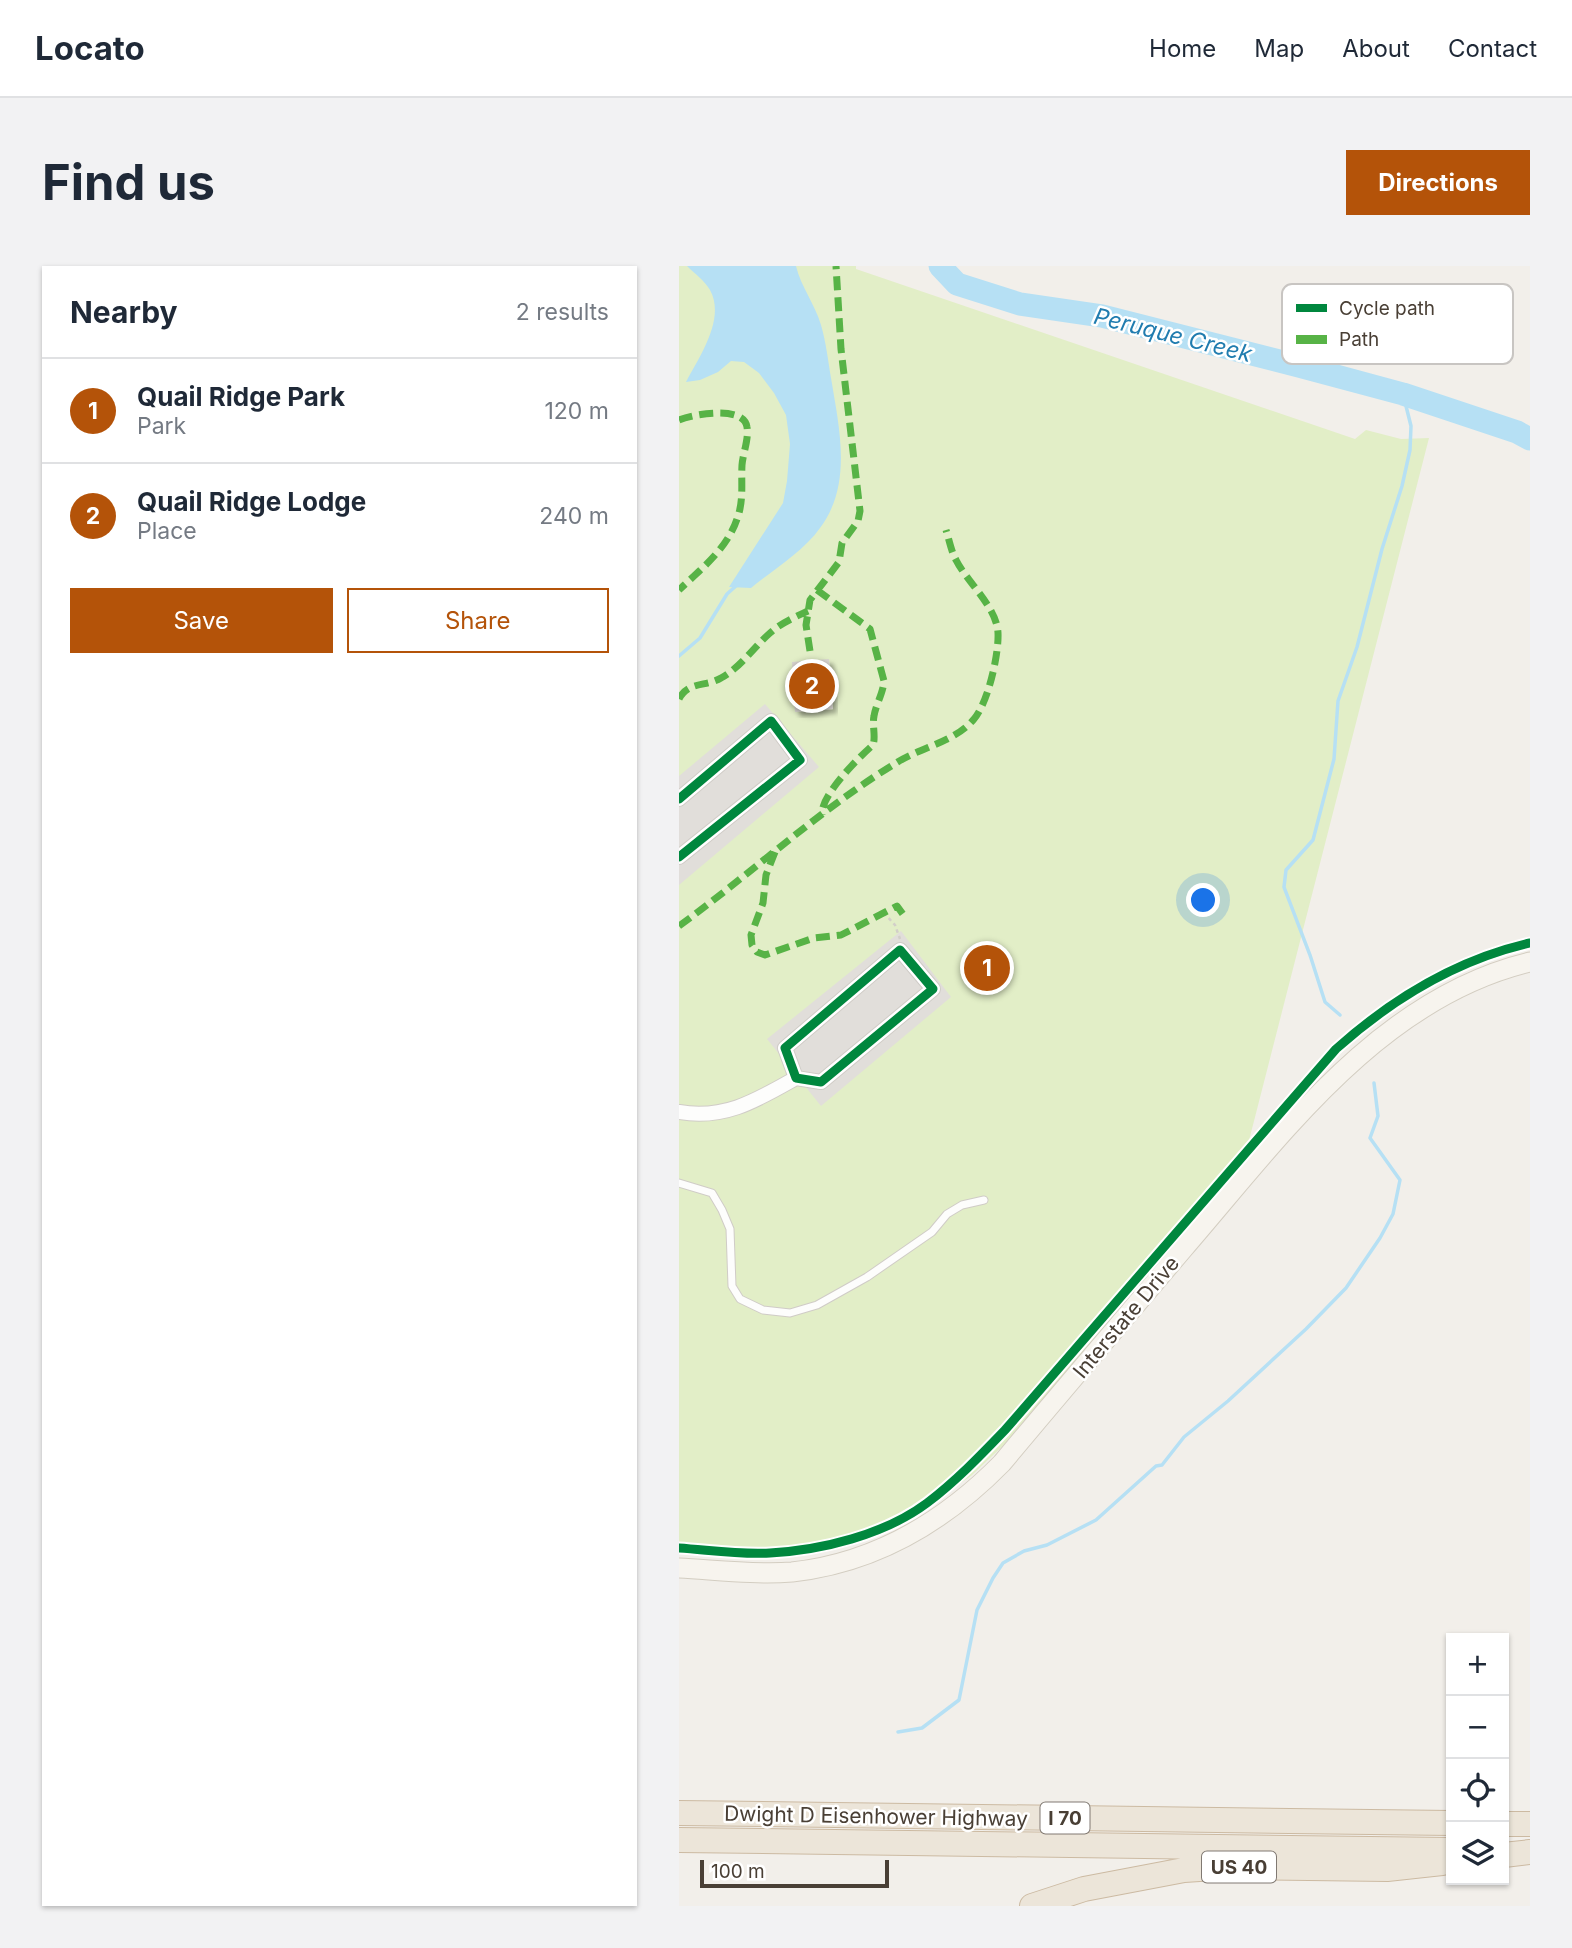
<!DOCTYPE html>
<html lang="en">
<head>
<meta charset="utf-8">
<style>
  body { margin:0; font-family:Inter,sans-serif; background:#f2f2f3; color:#1f2937 }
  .controls { position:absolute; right:21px; bottom:21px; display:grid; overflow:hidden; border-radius:0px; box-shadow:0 2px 5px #0004 }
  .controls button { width:63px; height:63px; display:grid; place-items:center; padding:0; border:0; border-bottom:2px solid #e0e1e3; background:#fff; color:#1f2937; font:35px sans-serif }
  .scale { position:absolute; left:21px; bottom:18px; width:189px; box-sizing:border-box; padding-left:7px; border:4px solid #493f35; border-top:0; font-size:19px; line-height:24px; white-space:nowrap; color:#493f35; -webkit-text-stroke:5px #fff; paint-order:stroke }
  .you { position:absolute; left:525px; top:635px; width:24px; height:24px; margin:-18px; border:5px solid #fff; border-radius:50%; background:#1a73e8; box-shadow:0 0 0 10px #1a73e833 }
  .badge { display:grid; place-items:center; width:46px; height:46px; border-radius:50%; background:#b45309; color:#fff; font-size:23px; font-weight:700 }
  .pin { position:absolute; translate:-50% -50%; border:4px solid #fff; box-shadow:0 2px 7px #0006 }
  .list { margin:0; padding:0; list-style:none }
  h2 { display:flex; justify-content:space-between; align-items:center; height:91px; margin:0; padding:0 28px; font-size:30px }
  h2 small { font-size:23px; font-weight:400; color:#747a83 }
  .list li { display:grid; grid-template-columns:46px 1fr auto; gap:21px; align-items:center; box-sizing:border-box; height:105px; padding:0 28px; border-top:2px solid #e0e1e3 }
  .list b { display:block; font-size:26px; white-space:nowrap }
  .list p { margin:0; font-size:23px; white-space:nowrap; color:#747a83 }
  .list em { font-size:23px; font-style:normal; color:#747a83 }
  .actions { display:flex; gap:14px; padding:21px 28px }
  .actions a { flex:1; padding:16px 0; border:2px solid #b45309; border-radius:0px; text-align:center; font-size:24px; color:#b45309 }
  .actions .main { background:#b45309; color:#fff }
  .icon { flex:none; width:38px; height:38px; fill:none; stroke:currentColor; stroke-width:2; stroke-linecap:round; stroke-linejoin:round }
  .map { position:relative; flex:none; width:851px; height:1640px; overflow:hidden; border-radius:0px }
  header { display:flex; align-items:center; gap:42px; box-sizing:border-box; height:98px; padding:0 35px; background:#fff; border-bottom:2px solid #e0e1e3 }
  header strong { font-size:33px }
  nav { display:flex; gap:38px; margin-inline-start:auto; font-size:24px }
  .intro { display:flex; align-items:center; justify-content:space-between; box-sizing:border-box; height:168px; padding:0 42px }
  h1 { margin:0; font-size:49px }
  .button { padding:18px 32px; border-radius:0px; background:#b45309; color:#fff; font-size:24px; font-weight:700 }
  main { display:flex; gap:42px; padding:0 42px }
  aside { flex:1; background:#fff; border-radius:0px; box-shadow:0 2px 5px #0004 }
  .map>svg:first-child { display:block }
</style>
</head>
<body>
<header>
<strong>Locato</strong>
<nav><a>Home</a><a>Map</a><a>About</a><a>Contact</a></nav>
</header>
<div class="intro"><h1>Find us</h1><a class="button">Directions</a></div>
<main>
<aside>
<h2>Nearby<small>2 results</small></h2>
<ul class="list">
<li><span class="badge">1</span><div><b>Quail Ridge Park</b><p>Park</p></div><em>120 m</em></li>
<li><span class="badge">2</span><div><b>Quail Ridge Lodge</b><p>Place</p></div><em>240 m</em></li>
</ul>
<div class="actions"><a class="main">Save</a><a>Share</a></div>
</aside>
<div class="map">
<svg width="851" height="1640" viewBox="0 0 851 1640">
  <defs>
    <filter id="shadow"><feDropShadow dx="4.5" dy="4.5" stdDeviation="2" flood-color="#0004"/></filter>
  </defs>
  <rect width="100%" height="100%" fill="#f2efea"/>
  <path fill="#e2eec7" d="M 0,0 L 177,0 L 177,3 L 676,173 L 687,164 L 722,173 L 750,172 L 565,894 L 350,1155 L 292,1210 L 240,1245 L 197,1264 L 149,1280 L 104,1287 L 0,1288 Z"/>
  <path fill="#e1deda" d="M 86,438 L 140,501 L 0,619 L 0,510 Z
    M 222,665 L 272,731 L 142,840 L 88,773 Z"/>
  <path fill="#b6e0f4" d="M 8,0 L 117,0 C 122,21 136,38 142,59 C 147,76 149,94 152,112 C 160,161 174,218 141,262 C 124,286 95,303 72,322 L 50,321 L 104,237 L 108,215 L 111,178 L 107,149 L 95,127 L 80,107 L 65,96 L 52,95 L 39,106 L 21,114 L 7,116 C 20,91 47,53 31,24 C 26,15 15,7 8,0 Z"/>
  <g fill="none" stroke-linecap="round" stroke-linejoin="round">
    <path stroke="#b6e0f4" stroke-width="3.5" d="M 0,390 L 21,372 L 48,328 L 58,319
      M 661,749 L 646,736 L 631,689 L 605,621 L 607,604 L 634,574 L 655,493 L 659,435 L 678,381 L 703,283 L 723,220 L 731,184 L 732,160 L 724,128
      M 219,1466 L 243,1462 L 280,1434 L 298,1344 L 314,1312 L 324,1297 L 345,1285 L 368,1279 L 417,1254 L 477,1200 L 483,1199 L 505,1171 L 549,1135 L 627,1063 L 667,1022 L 701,972 L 714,948 L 721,914 L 691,872 L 699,850 L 695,817"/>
    <path stroke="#b6e0f4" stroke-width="23" d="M 261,0 L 278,18 L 341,38 L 423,50 L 620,100 L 724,128 L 838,166 L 851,173"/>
  </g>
  <path fill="#dad6d1" filter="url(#shadow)" d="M 150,393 L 154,443 L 116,446 L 113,396 Z"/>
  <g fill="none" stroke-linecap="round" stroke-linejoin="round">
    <g stroke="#d0ccc7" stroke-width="9">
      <path id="lane" d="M 0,917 L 33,927 L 43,944 L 51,963 L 53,1020 L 61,1033 L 84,1044 L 111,1047 L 138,1039 L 188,1011 L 253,966 L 268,948 L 283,939 L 305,934"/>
    </g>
    <g stroke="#d0ccc7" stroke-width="16">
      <path id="street" d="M 0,533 L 92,455 L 121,494 L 0,591
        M 221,684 L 254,723 L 142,816 L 117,812 L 106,782 Z
        M 0,846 C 46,854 78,834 117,812"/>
    </g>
    <g stroke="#d3cdc1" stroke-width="21">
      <path id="secondary" d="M 0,1302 C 37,1304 76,1309 113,1306 C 196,1297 265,1256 323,1197 C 383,1125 444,1054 505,982 C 601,871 700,732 851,696"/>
    </g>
    <g stroke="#ccbaa2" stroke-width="26">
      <path id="highway" d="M 0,1547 L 772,1557
        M 825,1558 L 851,1558
        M 0,1574 L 772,1584
        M 825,1589 L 851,1586
        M 353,1640 L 405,1623 L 505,1604 L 551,1601 L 708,1603 L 763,1597"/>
    </g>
    <path stroke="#d2cfc9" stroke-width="2.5" stroke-dasharray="3.5 3.5" stroke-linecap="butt" d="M 205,647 L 216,659 L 221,673"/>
    <use href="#lane" stroke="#fdfdfc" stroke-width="7"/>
    <use href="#street" stroke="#fdfdfc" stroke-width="14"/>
    <use href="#secondary" stroke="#f7f4ee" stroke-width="19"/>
    <use href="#highway" stroke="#ece5d9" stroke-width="24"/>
    <path stroke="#57b346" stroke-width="7" stroke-dasharray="14 7" stroke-linecap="butt" d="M 0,154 C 15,148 65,139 68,161 C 70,173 64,187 63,199 C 62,217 65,235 58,253 C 48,283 22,303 0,324
      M 138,324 L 191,363 L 205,415 C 204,428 197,438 195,450 C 193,460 197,470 194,479 C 179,492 141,530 143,549
      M 131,385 L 127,359 L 131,334 L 160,296 L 163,277 L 179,255 L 181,245 L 162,83 L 157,0
      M 0,433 C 9,415 27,421 42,412 C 62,401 74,382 91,367 C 102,357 116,351 129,345
      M 96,586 L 87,609 L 84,637 L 72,669 L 73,679 L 78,686 L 86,689 L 135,672 L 162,669 L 218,640 L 226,651
      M 0,660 C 73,607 140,544 217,497 C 242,481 276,476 295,453 C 309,437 320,388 319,367 C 318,341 288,316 277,294 C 272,285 270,273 267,264"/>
    <g stroke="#fff" stroke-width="13">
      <path id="cycleway" d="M 0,533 L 92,455 L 121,494 L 0,591
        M 221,684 L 254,723 L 142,816 L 117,812 L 106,782 Z
        M 0,1282 C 30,1284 61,1289 91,1287 C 143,1284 205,1269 248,1237 C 277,1215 301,1190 326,1164 L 657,783 C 713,733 777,694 851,677"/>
    </g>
    <use href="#cycleway" stroke="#00873e" stroke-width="9"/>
  </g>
  <g text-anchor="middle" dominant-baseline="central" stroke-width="5" stroke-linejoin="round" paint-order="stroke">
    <g fill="#fff" stroke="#807972" stroke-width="2">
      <rect x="361.5" y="1536.5" width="49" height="31" rx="5"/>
      <rect x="523" y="1585.5" width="74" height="31" rx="5"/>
    </g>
    <g font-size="19" font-weight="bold" fill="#493f35">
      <text x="386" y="1552">I 70</text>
      <text x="560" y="1601">US 40</text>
    </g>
    <g font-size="21" fill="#493f35" stroke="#fff">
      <text transform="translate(447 1051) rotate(-50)">Interstate Drive</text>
      <text transform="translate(197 1550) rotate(1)">Dwight D Eisenhower Highway</text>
    </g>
    <g font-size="23" font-style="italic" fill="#207caf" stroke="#fff">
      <text transform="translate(494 69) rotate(14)">Peruque Creek</text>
    </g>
  </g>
  <rect x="603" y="18" width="231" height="80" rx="10" fill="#fff" stroke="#c8c5c2" stroke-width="2"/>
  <rect x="617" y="38" width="31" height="8" fill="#00873e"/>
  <rect x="617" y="69" width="31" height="9" fill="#57b346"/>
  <g font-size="19" fill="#493f35">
    <text x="660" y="49">Cycle path</text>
    <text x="660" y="80">Path</text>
  </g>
</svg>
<div class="controls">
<button>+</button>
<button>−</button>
<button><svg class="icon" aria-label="locate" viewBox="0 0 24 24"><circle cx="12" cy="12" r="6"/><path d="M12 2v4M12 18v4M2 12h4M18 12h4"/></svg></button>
<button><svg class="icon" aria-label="layers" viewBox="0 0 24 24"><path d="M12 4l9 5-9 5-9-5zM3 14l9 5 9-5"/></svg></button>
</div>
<div class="scale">100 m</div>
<div class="you"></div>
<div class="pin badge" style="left:308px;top:702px">1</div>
<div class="pin badge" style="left:133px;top:420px">2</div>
</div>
</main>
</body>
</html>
